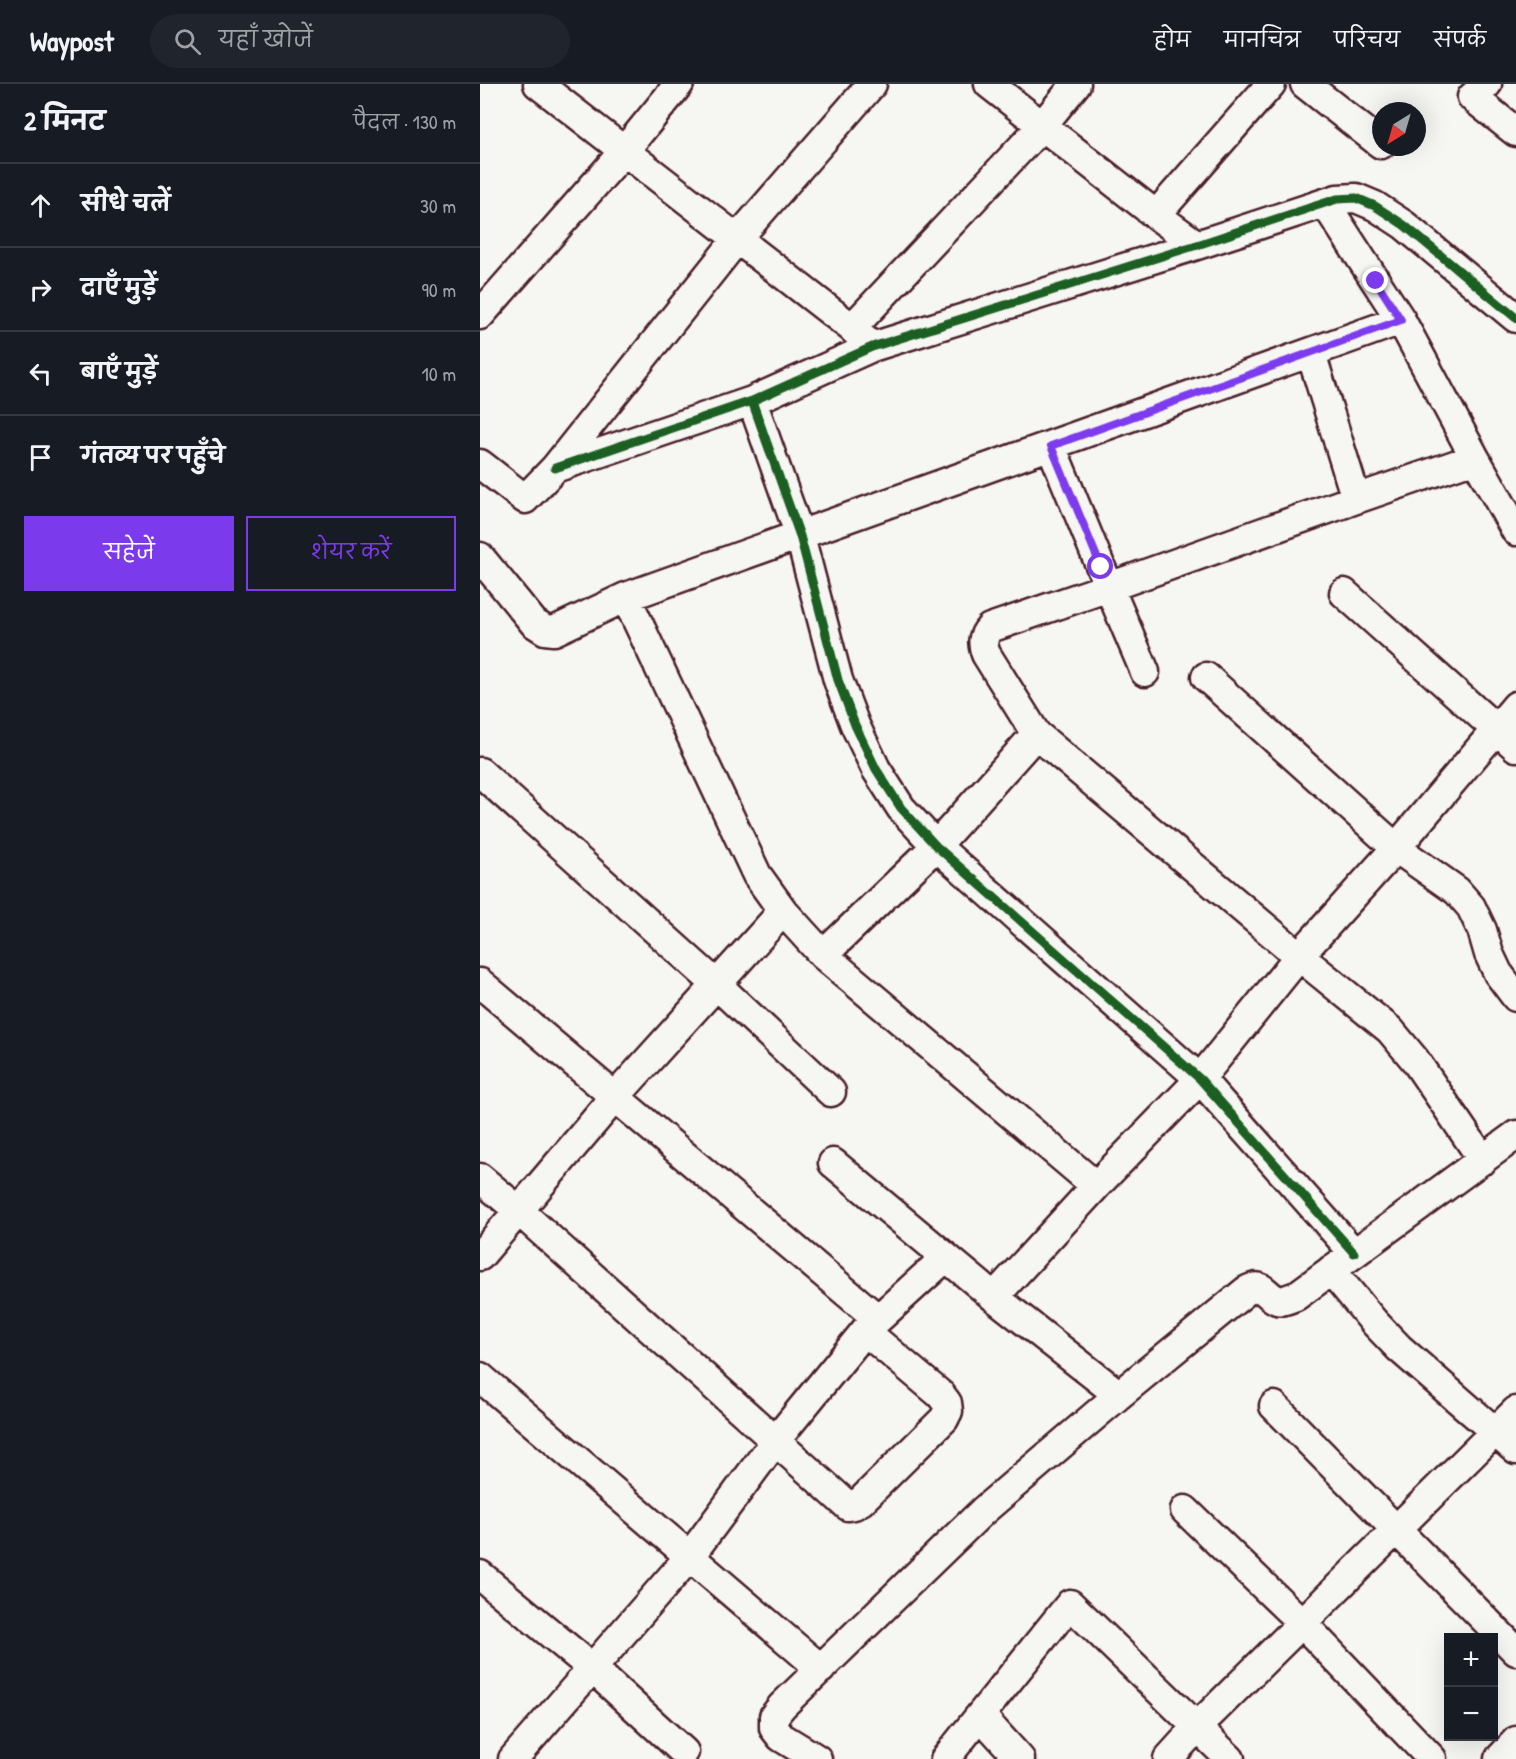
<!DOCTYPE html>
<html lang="hi">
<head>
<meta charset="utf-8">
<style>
  body { margin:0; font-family:"Patrick Hand","Playpen Sans Deva",sans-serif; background:#20242c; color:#f1f3f6 }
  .controls { position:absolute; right:18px; bottom:18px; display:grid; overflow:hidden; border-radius:0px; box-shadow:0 6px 24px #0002 }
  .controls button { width:54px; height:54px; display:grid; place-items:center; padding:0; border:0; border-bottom:2px solid #363941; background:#171b24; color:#f1f3f6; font:30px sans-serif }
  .compass { position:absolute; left:892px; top:18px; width:54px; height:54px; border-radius:50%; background:#171b24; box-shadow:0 6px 24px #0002; rotate:217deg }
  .stop { position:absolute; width:18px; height:18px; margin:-14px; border:4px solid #7c3aed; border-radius:50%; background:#fff }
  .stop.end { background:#7c3aed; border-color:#fff; box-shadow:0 2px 6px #0008 }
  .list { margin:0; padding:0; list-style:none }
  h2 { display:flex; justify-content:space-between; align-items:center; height:78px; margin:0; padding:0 24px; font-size:26px }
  h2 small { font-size:20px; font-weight:400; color:#9ea1a6 }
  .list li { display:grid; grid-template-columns:39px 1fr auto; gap:18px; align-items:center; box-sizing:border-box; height:84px; padding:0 24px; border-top:2px solid #363941 }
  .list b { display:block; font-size:22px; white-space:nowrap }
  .list em { font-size:20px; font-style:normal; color:#9ea1a6 }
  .actions { display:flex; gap:12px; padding:18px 24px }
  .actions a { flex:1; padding:14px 0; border:2px solid #7c3aed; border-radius:0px; text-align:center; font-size:21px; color:#7c3aed }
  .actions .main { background:#7c3aed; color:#fff }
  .icon { flex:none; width:33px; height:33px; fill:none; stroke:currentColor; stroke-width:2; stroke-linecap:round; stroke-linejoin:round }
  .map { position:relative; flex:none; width:1036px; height:1675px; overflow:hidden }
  header { display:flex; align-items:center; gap:36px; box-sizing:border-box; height:84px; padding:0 30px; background:#171b24; border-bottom:2px solid #363941 }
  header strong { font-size:28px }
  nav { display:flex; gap:33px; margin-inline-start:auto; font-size:21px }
  .search { width:420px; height:54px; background:#20242c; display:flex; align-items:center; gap:15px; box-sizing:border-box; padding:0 21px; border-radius:33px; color:#9ea1a6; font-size:22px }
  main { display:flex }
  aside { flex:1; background:#171b24 }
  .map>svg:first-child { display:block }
</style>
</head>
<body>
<header>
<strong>Waypost</strong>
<div class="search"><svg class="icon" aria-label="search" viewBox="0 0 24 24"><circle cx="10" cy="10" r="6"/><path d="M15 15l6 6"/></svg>यहाँ खोजें</div>
<nav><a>होम</a><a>मानचित्र</a><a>परिचय</a><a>संपर्क</a></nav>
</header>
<main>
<aside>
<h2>2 मिनट<small>पैदल · 130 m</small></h2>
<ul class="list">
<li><svg class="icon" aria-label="ahead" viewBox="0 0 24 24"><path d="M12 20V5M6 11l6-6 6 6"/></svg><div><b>सीधे चलें</b></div><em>30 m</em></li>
<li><svg class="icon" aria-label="right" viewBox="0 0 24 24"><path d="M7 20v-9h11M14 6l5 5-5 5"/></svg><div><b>दाएँ मुड़ें</b></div><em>90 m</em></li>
<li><svg class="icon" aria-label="left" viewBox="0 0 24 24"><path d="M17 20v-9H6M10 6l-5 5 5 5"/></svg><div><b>बाएँ मुड़ें</b></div><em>10 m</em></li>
<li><svg class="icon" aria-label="arrive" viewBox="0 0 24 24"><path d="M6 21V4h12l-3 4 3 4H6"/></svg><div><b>गंतव्य पर पहुँचे</b></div></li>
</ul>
<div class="actions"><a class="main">सहेजें</a><a>शेयर करें</a></div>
</aside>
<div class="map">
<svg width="1036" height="1675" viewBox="0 0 1036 1675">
  <rect width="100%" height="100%" fill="#f6f6f2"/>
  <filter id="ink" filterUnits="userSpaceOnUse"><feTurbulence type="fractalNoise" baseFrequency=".0167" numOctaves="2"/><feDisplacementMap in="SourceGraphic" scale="12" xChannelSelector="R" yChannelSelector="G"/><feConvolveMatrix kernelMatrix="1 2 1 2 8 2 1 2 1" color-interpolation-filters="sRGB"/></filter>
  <g filter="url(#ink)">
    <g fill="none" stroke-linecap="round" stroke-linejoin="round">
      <g stroke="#4a1f2b" stroke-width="33">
        <path id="minor" d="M 58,0 L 372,244 L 392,263
          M 509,0 L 676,131 L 717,161
          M 825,0 L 901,60
          M 1007,0 L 992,13 L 1036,48
          M 845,119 L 921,236 L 995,374 L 1036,447
          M 676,131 L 791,0
          M 0,231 L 145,66 L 199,0
          M 372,244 L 561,43 L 596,0
          M 831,269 L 876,415
          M 272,317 L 320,452 L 358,596 L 375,641 L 396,685 L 421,724 L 456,762 L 720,995 L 874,1169
          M 571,362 L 629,503 L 510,544 C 502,553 502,559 506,570 L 556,650 L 819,872 L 910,946 L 935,976 L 1003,1076
          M 0,380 L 45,415 L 75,384 L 257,155 L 392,0
          M 75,384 L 272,317 L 392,263 L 717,161 L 857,115 L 876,114 L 895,122 L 924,141 L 1036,234
          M 0,473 L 54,539 L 65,546 L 74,547 L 146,513 L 921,236
          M 864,509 L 1036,663
          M 146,513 L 277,791 L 303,827 L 343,871 L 616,1102
          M 665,588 L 629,503 L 876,415 L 995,374
          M 726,593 L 916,764 L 977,807 L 991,823 L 1002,846 L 1009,870 L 1018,889 L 1036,913
          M 0,688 L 236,900 L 351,1008
          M 343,871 L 456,762 L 556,650
          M 0,899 L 398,1235
          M 353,1079 L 514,1213 L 639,1311
          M 0,1094 L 38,1126 L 368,1422 L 374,1421 L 381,1417 L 464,1335 L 468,1327 L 467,1319 L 461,1311 L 385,1247
          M 0,1172 L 135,1013 L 303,827
          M 851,1186 L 894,1238 L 919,1264 L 1036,1366
          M 514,1213 L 616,1102 L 720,995 L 819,872 L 916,764 L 1036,622
          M 0,1293 L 341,1585
          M 794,1322 L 1036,1567
          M 705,1426 L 822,1539 L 952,1675
          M 0,1491 L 112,1584 L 204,1668
          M 501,1632 L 540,1675
          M 33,1675 L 210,1472 L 296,1356 L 385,1247 L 466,1173
          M 337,1675 L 301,1653 L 294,1644 L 294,1632 L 302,1622 L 503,1427 L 639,1311 L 766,1207 C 784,1197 783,1210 797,1216 C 803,1218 810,1214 816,1212 L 1036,1051
          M 465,1675 L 590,1520 L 750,1675
          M 688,1675 L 717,1643 L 1036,1327
          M 1019,1675 L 1036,1657"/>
      </g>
      <use href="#minor" stroke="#f6f6f2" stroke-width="28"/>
      <g stroke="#f6f6f2" stroke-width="13">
        <path id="cycleway" d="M 272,317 L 320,452 L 358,596 L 375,641 L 396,685 L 421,724 L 456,762 L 720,995 L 874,1169
          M 75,384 L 272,317 L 392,263 L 717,161 L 857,115 L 876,114 L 895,122 L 924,141 L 1036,234"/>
      </g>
      <use href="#cycleway" stroke="#1b5e20" stroke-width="9"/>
    </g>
  </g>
  <g fill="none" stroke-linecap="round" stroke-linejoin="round" filter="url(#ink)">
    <path stroke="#7c3aed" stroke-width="8" d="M 621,483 L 571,362 L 921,236 L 896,197"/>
  </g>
</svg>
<div class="controls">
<button>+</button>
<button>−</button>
</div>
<svg class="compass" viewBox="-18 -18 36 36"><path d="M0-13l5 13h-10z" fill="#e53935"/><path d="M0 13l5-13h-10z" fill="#9ea1a6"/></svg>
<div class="stop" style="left:621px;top:483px"></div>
<div class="stop end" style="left:896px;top:197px"></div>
</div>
</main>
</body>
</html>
